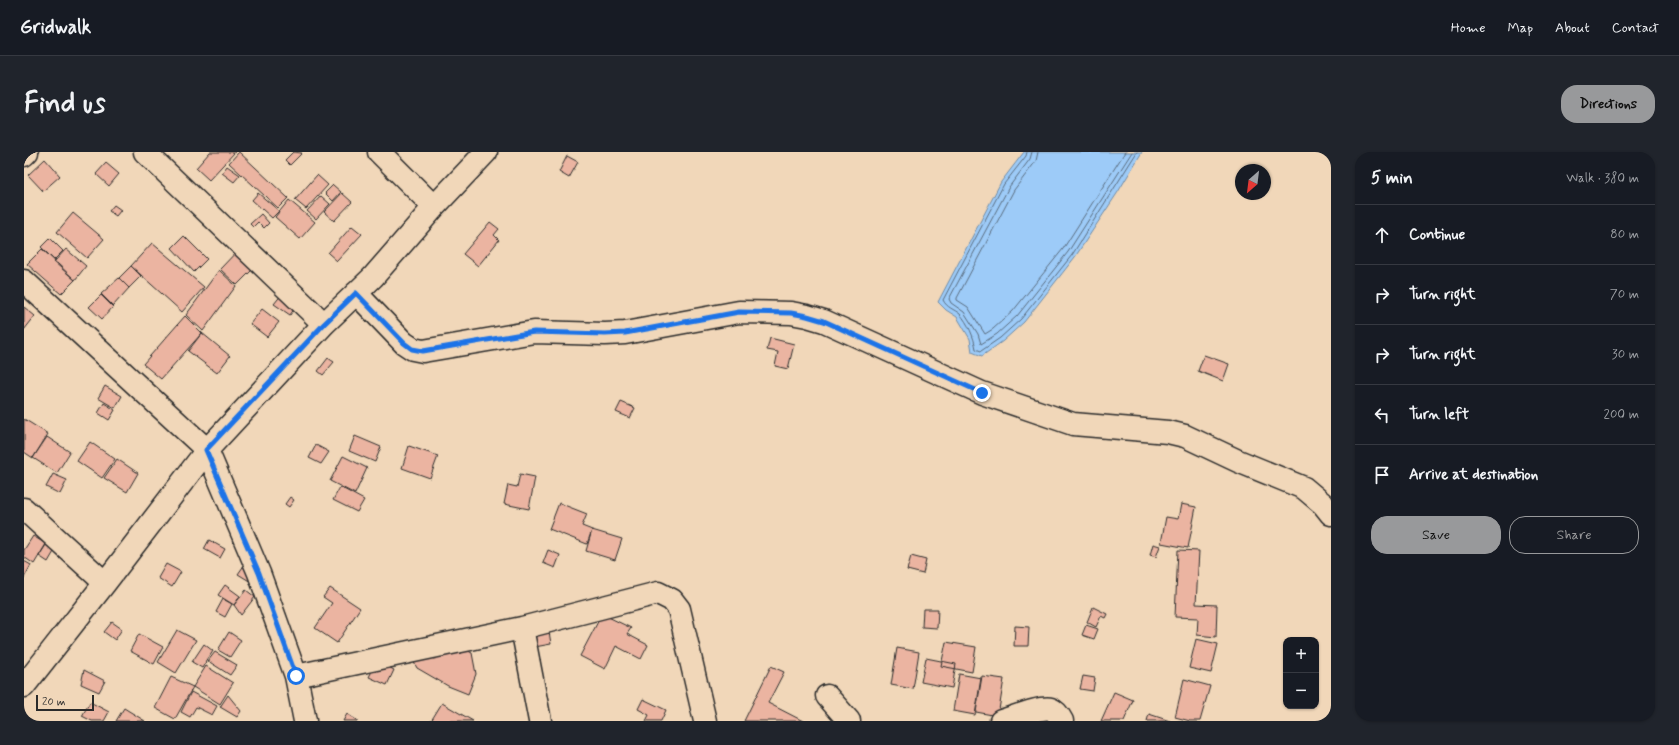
<!DOCTYPE html>
<html lang="en">
<head>
<meta charset="utf-8">
<style>
  body { margin:0; font-family:Mynerve,sans-serif; background:#20242c; color:#f1f3f6 }
  .controls { position:absolute; right:12px; bottom:12px; display:grid; overflow:hidden; border-radius:8px; box-shadow:0 1px 3px #0004 }
  .controls button { width:36px; height:36px; display:grid; place-items:center; padding:0; border:0; border-bottom:1px solid #363941; background:#171b24; color:#f1f3f6; font:20px sans-serif }
  .compass { position:absolute; left:1211px; top:12px; width:36px; height:36px; border-radius:50%; background:#171b24; box-shadow:0 1px 3px #0004; rotate:208deg }
  .scale { position:absolute; left:12px; bottom:10px; width:58px; box-sizing:border-box; padding-left:4px; border:2px solid #2b2b2b; border-top:0; font-size:11px; line-height:14px; white-space:nowrap; color:#2b2b2b; -webkit-text-stroke:3px #f1d7b9; paint-order:stroke }
  .stop { position:absolute; width:12px; height:12px; margin:-9px; border:3px solid #1a73e8; border-radius:50%; background:#fff }
  .stop.end { background:#1a73e8; border-color:#fff; box-shadow:0 1px 4px #0008 }
  .list { margin:0; padding:0; list-style:none }
  h2 { display:flex; justify-content:space-between; align-items:center; height:52px; margin:0; padding:0 16px; font-size:17px }
  h2 small { font-size:13px; font-weight:400; color:#9ea1a6 }
  .list li { display:grid; grid-template-columns:26px 1fr auto; gap:12px; align-items:center; box-sizing:border-box; height:60px; padding:0 16px; border-top:1px solid #363941 }
  .list b { display:block; font-size:15px; white-space:nowrap }
  .list em { font-size:13px; font-style:normal; color:#9ea1a6 }
  .actions { display:flex; gap:8px; padding:12px 16px }
  .actions a { flex:1; padding:9px 0; border:1px solid #98999b; border-radius:16px; text-align:center; font-size:14px; color:#98999b }
  .actions .main { background:#98999b; color:#111 }
  .icon { flex:none; width:22px; height:22px; fill:none; stroke:currentColor; stroke-width:2; stroke-linecap:round; stroke-linejoin:round }
  .map { position:relative; flex:none; width:1307px; height:569px; overflow:hidden; border-radius:16px }
  header { display:flex; align-items:center; gap:24px; box-sizing:border-box; height:56px; padding:0 20px; background:#171b24; border-bottom:1px solid #363941 }
  header strong { font-size:19px }
  nav { display:flex; gap:22px; margin-inline-start:auto; font-size:14px }
  .intro { display:flex; align-items:center; justify-content:space-between; box-sizing:border-box; height:96px; padding:0 24px }
  h1 { margin:0; font-size:28px }
  .button { padding:10px 18px; border-radius:16px; background:#98999b; color:#111; font-size:14px; font-weight:700 }
  main { display:flex; gap:24px; padding:0 24px }
  aside { flex:1; background:#171b24; border-radius:16px; box-shadow:0 1px 3px #0004 }
  .map>svg:first-child { display:block }
</style>
</head>
<body>
<header>
<strong>Gridwalk</strong>
<nav><a>Home</a><a>Map</a><a>About</a><a>Contact</a></nav>
</header>
<div class="intro"><h1>Find us</h1><a class="button">Directions</a></div>
<main>
<div class="map">
<svg width="1307" height="569" viewBox="0 0 1307 569">
  <rect width="100%" height="100%" fill="#f1d7b9"/>
  <filter id="ink" filterUnits="userSpaceOnUse"><feTurbulence type="fractalNoise" baseFrequency=".025" numOctaves="2"/><feDisplacementMap in="SourceGraphic" scale="8" xChannelSelector="R" yChannelSelector="G"/><feConvolveMatrix kernelMatrix="1 2 1 2 8 2 1 2 1" color-interpolation-filters="sRGB"/></filter>
  <g filter="url(#ink)">
    <path fill="#9dcbf8" stroke="#6f8ba6" d="M 1000,0 L 1118,0 L 1094,40 L 1051,105 L 1000,170 L 979,189 L 958,204 L 948,200 L 946,187 L 933,165 L 922,158 L 914,150 L 977,30 Z"/>
    <g fill="none" stroke-linecap="round" stroke-linejoin="round">
      <path stroke="#596b7d" stroke-width="1" d="M 1003,0 L 1002,4 L 980,32 L 919,148 C 923,156 930,157 936,162 C 944,171 950,185 952,197 L 957,199 L 976,186 L 997,167 L 1048,103 L 1113,0
        M 1008,0 L 1006,7 L 985,35 L 925,147 L 927,151 L 940,160 L 954,182 L 957,192 L 973,182 L 993,164 L 1044,100 L 1108,0
        M 1014,0 L 1012,9 L 990,38 L 933,146 L 933,148 L 944,155 L 961,182 L 969,177 L 989,159 L 1039,97 L 1101,0"/>
    </g>
    <path fill="#ebb4a1" stroke="#2b2b2b" d="M 186,0 L 211,0 L 185,28 L 172,16 Z
      M 215,0 L 264,46 L 254,56 L 205,11 Z
      M 269,0 L 278,1 L 266,13 L 261,8 Z
      M 543,4 L 554,10 L 545,26 L 535,20 Z
      M 21,7 L 36,24 L 19,39 L 4,23 Z
      M 82,11 L 95,22 L 85,34 L 72,22 Z
      M 203,14 L 216,23 L 210,30 L 198,21 Z
      M 293,23 L 304,33 L 282,57 L 271,48 Z
      M 309,33 L 317,40 L 309,49 L 301,41 Z
      M 234,41 L 255,59 L 248,66 L 228,48 Z
      M 318,41 L 328,50 L 310,69 L 300,60 Z
      M 297,44 L 306,52 L 292,67 L 283,59 Z
      M 265,48 L 291,70 L 276,87 L 251,65 Z
      M 90,53 L 97,58 L 92,64 L 85,59 Z
      M 49,61 L 80,87 L 63,106 L 33,80 Z
      M 237,62 L 245,71 L 240,76 L 234,70 L 229,75 L 226,72 Z
      M 466,70 L 475,77 L 470,83 L 475,88 L 454,114 L 439,102 Z
      M 328,74 L 338,82 L 313,109 L 304,101 Z
      M 160,84 L 183,107 L 170,120 L 148,96 Z
      M 26,86 L 39,99 L 30,108 L 17,95 Z
      M 128,91 L 180,135 L 158,160 L 107,114 Z
      M 217,95 L 234,112 L 213,133 L 196,117 Z
      M 18,97 L 51,128 L 37,142 L 3,112 Z
      M 42,97 L 62,114 L 51,128 L 30,110 Z
      M 107,114 L 117,124 L 105,136 L 95,126 Z
      M 195,118 L 212,134 L 179,179 L 162,163 Z
      M 95,126 L 105,136 L 89,154 L 77,142 Z
      M 258,142 L 273,153 L 266,163 L 250,152 Z
      M 77,143 L 89,155 L 78,167 L 65,155 Z
      M 0,155 L 11,164 L 0,178 Z
      M 238,157 L 255,170 L 243,185 L 226,172 Z
      M 161,164 L 178,181 L 137,227 L 119,212 Z
      M 178,181 L 206,204 L 193,221 L 164,199 Z
      M 746,186 L 770,192 L 764,217 L 751,214 L 754,200 L 743,198 Z
      M 1180,203 L 1205,212 L 1199,229 L 1174,219 Z
      M 304,206 L 310,210 L 299,223 L 294,219 Z
      M 81,234 L 98,244 L 91,256 L 74,246 Z
      M 597,250 L 611,256 L 606,266 L 592,260 Z
      M 80,251 L 91,258 L 85,268 L 74,261 Z
      M 0,267 L 24,282 L 9,306 L 0,300 Z
      M 331,284 L 357,295 L 351,310 L 325,299 Z
      M 23,285 L 46,300 L 33,321 L 9,306 Z
      M 66,290 L 91,307 L 78,326 L 53,309 Z
      M 292,293 L 305,300 L 297,312 L 285,306 Z
      M 385,294 L 414,304 L 406,326 L 378,316 Z
      M 319,304 L 343,316 L 331,342 L 306,329 Z
      M 93,307 L 114,321 L 103,340 L 80,326 Z
      M 29,322 L 43,328 L 36,342 L 22,335 Z
      M 496,322 L 511,325 L 505,357 L 480,352 L 484,333 L 493,335 Z
      M 316,335 L 340,348 L 333,360 L 309,348 Z
      M 266,345 L 270,348 L 265,355 L 261,352 Z
      M 535,351 L 563,362 L 558,374 L 568,378 L 563,392 L 525,377 Z
      M 1157,352 L 1172,355 L 1164,396 L 1137,391 L 1142,365 L 1154,367 Z
      M 568,378 L 598,387 L 591,408 L 562,399 Z
      M 9,384 L 22,392 L 10,412 L 0,405 L 0,398 Z
      M 185,388 L 201,397 L 196,406 L 180,397 Z
      M 1129,392 L 1136,394 L 1132,405 L 1126,403 Z
      M 22,393 L 31,398 L 24,410 L 15,404 Z
      M 524,398 L 536,403 L 531,416 L 519,411 Z
      M 1154,398 L 1175,399 L 1172,452 L 1193,453 L 1192,485 L 1173,483 L 1174,466 L 1151,465 Z
      M 887,404 L 902,408 L 899,422 L 883,418 Z
      M 0,409 L 7,413 L 0,426 Z
      M 142,412 L 157,420 L 148,435 L 134,426 Z
      M 221,412 L 227,430 L 214,422 Z
      M 201,433 L 216,444 L 210,453 L 194,443 Z
      M 306,436 L 336,456 L 313,491 L 291,476 L 308,451 L 299,445 Z
      M 222,438 L 231,445 L 217,463 L 210,453 Z
      M 199,447 L 208,452 L 201,465 L 192,460 Z
      M 1069,455 L 1083,462 L 1081,466 L 1077,464 L 1072,475 L 1063,470 Z
      M 899,457 L 914,457 L 913,476 L 898,475 Z
      M 578,462 L 607,476 L 603,482 L 624,493 L 617,507 L 592,494 L 581,517 L 556,504 Z
      M 88,470 L 98,477 L 91,488 L 80,480 Z
      M 524,473 L 527,492 L 505,496 L 502,477 Z
      M 1062,473 L 1074,477 L 1070,487 L 1058,483 Z
      M 991,474 L 1005,475 L 1004,494 L 990,494 Z
      M 153,478 L 172,488 L 152,521 L 134,510 Z
      M 205,480 L 217,488 L 206,505 L 194,498 Z
      M 115,482 L 139,495 L 130,512 L 106,499 Z
      M 1172,487 L 1194,492 L 1187,521 L 1165,516 Z
      M 922,490 L 952,495 L 948,520 L 917,514 Z
      M 180,492 L 189,499 L 178,516 L 168,510 Z
      M 433,493 L 448,501 L 452,522 L 444,542 L 424,534 L 393,516 L 386,503 Z
      M 873,496 L 895,500 L 889,537 L 867,533 Z
      M 191,500 L 213,513 L 206,523 L 184,509 Z
      M 902,506 L 932,512 L 928,536 L 897,530 Z
      M 353,509 L 370,518 L 363,533 L 345,525 Z
      M 182,514 L 209,531 L 196,552 L 169,535 Z
      M 747,514 L 760,520 L 744,551 L 779,569 L 720,569 Z
      M 60,518 L 81,529 L 75,540 L 57,532 Z
      M 935,522 L 957,526 L 951,563 L 929,559 Z
      M 958,524 L 980,527 L 974,564 L 952,560 Z
      M 1059,524 L 1071,526 L 1069,539 L 1056,537 Z
      M 147,525 L 169,535 L 151,567 L 131,556 Z
      M 1160,527 L 1186,534 L 1176,569 L 1166,569 L 1151,565 Z
      M 167,540 L 193,554 L 188,563 L 172,555 L 166,565 L 157,560 Z
      M 1090,540 L 1109,548 L 1100,569 L 1077,569 Z
      M 204,543 L 217,559 L 213,565 L 196,555 Z
      M 619,547 L 642,558 L 637,569 L 622,569 L 625,563 L 614,557 Z
      M 66,550 L 85,560 L 80,569 L 68,569 L 58,564 Z
      M 418,551 L 449,569 L 407,569 Z
      M 100,556 L 121,569 L 92,569 Z
      M 323,562 L 334,569 L 319,569 Z
      M 1125,562 L 1146,569 L 1123,569 Z"/>
    <g fill="none" stroke-linecap="round" stroke-linejoin="round">
      <g stroke="#2b2b2b" stroke-width="25">
        <path id="street" d="M 121,0 L 300,172
          M 0,3 L 3,0
          M 410,55 L 462,0
          M 0,129 L 183,298 L 235,421 L 272,524 L 281,569
          M 332,141 L 380,191 L 389,197 L 399,199 L 510,180 L 581,182 L 601,181 L 715,160 L 767,161 L 783,164 L 800,169 L 958,241 L 1049,272 L 1144,280 L 1161,284 L 1214,309 L 1280,336 L 1299,352 L 1307,362
          M 0,357 L 81,431
          M 498,476 L 516,569
          M 272,524 L 498,476 L 634,441 L 648,448 L 655,457 L 681,569
          M 0,534 L 81,431 L 183,298 L 300,172 L 349,125 L 410,55 L 355,0
          M 803,544 L 825,569
          M 977,569 C 988,566 1017,554 1027,557 C 1032,559 1036,565 1038,569"/>
      </g>
      <use href="#street" stroke="#f1d7b9" stroke-width="22"/>
    </g>
  </g>
  <g fill="none" stroke-linecap="round" stroke-linejoin="round" filter="url(#ink)">
    <path stroke="#1a73e8" stroke-width="5" d="M 272,524 L 235,421 L 182,298 L 300,172 L 332,141 L 380,191 L 388,197 L 399,199 L 510,180 L 581,182 L 601,181 L 715,160 L 767,161 L 783,164 L 800,169 L 958,241"/>
  </g>
</svg>
<div class="controls">
<button>+</button>
<button>−</button>
</div>
<svg class="compass" viewBox="-18 -18 36 36"><path d="M0-13l5 13h-10z" fill="#e53935"/><path d="M0 13l5-13h-10z" fill="#9ea1a6"/></svg>
<div class="scale">20 m</div>
<div class="stop" style="left:272px;top:524px"></div>
<div class="stop end" style="left:958px;top:241px"></div>
</div>
<aside>
<h2>5 min<small>Walk · 380 m</small></h2>
<ul class="list">
<li><svg class="icon" aria-label="ahead" viewBox="0 0 24 24"><path d="M12 20V5M6 11l6-6 6 6"/></svg><div><b>Continue</b></div><em>80 m</em></li>
<li><svg class="icon" aria-label="right" viewBox="0 0 24 24"><path d="M7 20v-9h11M14 6l5 5-5 5"/></svg><div><b>Turn right</b></div><em>70 m</em></li>
<li><svg class="icon" aria-label="right" viewBox="0 0 24 24"><path d="M7 20v-9h11M14 6l5 5-5 5"/></svg><div><b>Turn right</b></div><em>30 m</em></li>
<li><svg class="icon" aria-label="left" viewBox="0 0 24 24"><path d="M17 20v-9H6M10 6l-5 5 5 5"/></svg><div><b>Turn left</b></div><em>200 m</em></li>
<li><svg class="icon" aria-label="arrive" viewBox="0 0 24 24"><path d="M6 21V4h12l-3 4 3 4H6"/></svg><div><b>Arrive at destination</b></div></li>
</ul>
<div class="actions"><a class="main">Save</a><a>Share</a></div>
</aside>
</main>
</body>
</html>
